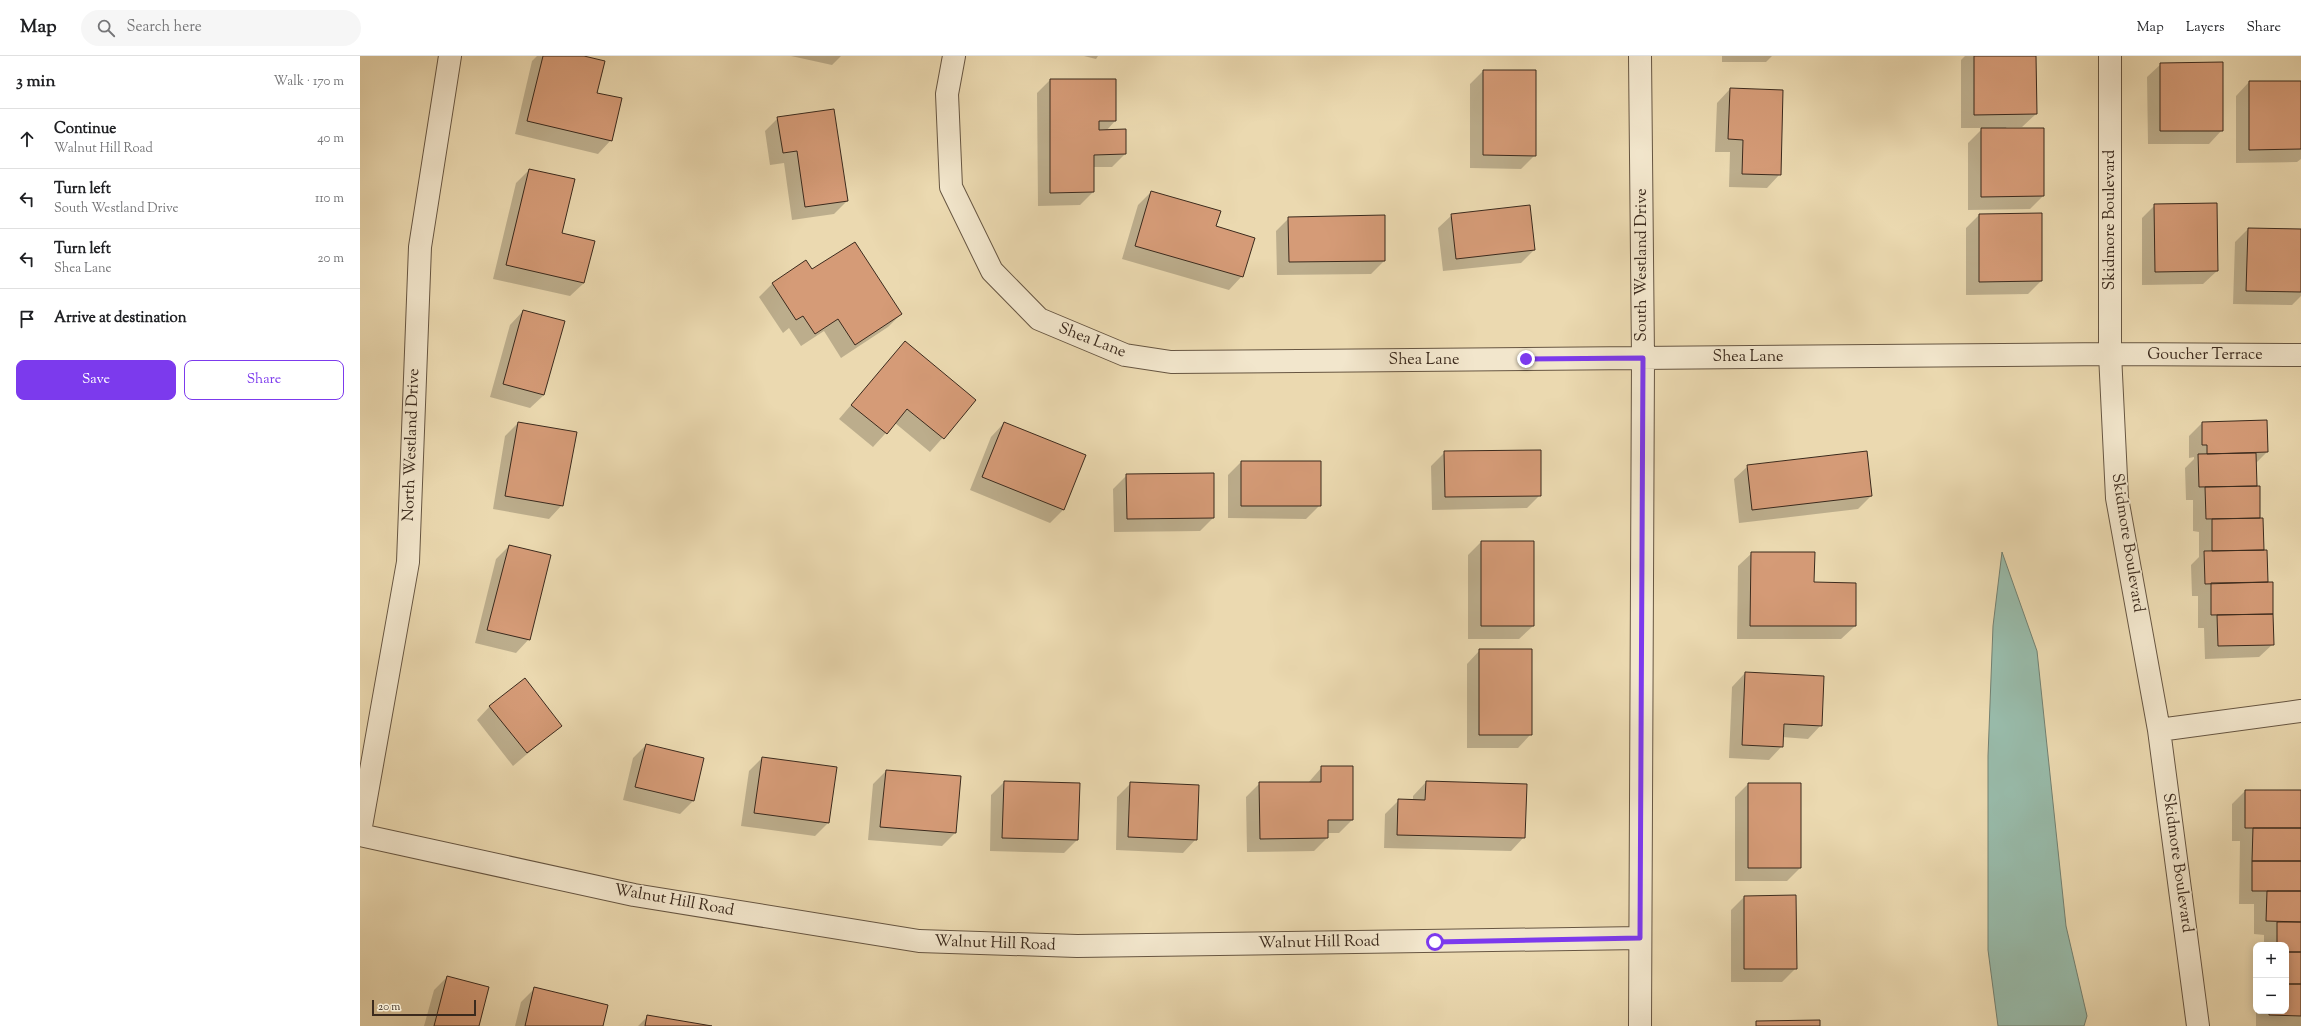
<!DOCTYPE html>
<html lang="en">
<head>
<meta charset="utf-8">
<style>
  body { margin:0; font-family:"Sorts Mill Goudy",serif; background:#f6f6f6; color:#202124 }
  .controls { position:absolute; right:12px; bottom:12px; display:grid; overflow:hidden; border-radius:8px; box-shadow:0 2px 10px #0003 }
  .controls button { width:36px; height:36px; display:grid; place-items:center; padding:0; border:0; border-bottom:1px solid #e0e0e0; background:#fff; color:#202124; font:20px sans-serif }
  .scale { position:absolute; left:12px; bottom:10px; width:104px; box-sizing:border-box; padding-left:4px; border:2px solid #3b2a1d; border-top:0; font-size:11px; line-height:14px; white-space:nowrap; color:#3b2a1d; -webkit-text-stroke:3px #f2e6cc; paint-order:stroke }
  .stop { position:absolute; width:12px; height:12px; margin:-9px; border:3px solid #7c3aed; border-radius:50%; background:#fff }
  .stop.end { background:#7c3aed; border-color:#fff; box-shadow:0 1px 4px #0008 }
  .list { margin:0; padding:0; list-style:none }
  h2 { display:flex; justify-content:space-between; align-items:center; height:52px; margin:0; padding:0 16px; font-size:17px }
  h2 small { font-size:13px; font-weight:400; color:#757577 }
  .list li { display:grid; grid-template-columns:26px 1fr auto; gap:12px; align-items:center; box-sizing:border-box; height:60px; padding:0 16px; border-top:1px solid #e0e0e0 }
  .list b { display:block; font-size:15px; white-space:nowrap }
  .list p { margin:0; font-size:13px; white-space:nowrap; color:#757577 }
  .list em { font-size:13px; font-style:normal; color:#757577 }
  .actions { display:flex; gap:8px; padding:12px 16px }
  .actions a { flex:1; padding:9px 0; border:1px solid #7c3aed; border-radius:8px; text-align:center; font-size:14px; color:#7c3aed }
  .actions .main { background:#7c3aed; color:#fff }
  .icon { flex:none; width:22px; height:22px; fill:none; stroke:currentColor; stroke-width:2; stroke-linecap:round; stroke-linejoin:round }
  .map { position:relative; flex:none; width:1941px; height:970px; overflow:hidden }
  header { display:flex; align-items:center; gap:24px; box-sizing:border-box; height:56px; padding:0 20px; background:#fff; border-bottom:1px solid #e0e0e0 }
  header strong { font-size:19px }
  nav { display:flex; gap:22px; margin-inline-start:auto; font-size:14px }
  .search { width:280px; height:36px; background:#f6f6f6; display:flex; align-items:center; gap:10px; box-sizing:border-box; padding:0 14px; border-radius:22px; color:#757577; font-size:15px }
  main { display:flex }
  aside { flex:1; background:#fff }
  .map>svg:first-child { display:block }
</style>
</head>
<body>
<header>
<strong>Map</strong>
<div class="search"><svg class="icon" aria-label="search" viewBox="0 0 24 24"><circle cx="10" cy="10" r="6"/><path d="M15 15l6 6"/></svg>Search here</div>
<nav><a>Map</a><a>Layers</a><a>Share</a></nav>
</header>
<main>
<aside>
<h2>3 min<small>Walk · 170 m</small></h2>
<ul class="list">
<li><svg class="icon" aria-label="ahead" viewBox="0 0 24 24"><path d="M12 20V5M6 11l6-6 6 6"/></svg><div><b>Continue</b><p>Walnut Hill Road</p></div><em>40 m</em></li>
<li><svg class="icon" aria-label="left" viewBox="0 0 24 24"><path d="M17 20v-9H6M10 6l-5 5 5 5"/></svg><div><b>Turn left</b><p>South Westland Drive</p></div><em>110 m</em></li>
<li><svg class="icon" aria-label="left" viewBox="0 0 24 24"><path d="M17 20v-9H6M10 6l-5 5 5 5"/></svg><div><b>Turn left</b><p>Shea Lane</p></div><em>20 m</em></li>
<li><svg class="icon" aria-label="arrive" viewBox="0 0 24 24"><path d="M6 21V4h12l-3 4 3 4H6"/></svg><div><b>Arrive at destination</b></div></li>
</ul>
<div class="actions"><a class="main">Save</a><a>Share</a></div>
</aside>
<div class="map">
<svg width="1941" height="970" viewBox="0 0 1941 970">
  <rect width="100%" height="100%" fill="#ebd9b0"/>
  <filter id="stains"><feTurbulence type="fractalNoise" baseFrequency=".005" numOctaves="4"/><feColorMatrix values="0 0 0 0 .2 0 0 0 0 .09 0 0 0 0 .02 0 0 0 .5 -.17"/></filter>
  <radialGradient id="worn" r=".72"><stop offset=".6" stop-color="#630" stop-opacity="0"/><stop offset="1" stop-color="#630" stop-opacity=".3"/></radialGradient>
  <path fill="#98baa9" stroke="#738071" d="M 1642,496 L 1677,595 L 1706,870 L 1727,960 L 1724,970 L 1638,970 L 1628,894 L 1628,700 L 1633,570 Z"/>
  <path fill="#0003" d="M 177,0 L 220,0 L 236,38 L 251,84 L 238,98 L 155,78 L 172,5 Z
    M 431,0 L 481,0 L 472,9 Z
    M 724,0 L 738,0 L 736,3 Z
    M 1362,0 L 1412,0 L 1406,6 L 1362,6 Z
    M 1605,0 L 1675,0 L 1676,58 L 1662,71 L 1646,71 L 1683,140 L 1670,153 L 1608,154 L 1608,87 L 1623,72 L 1601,72 L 1601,4 Z
    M 1801,8 L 1862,74 L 1849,88 L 1788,88 L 1787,21 Z
    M 1123,15 L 1175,15 L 1175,99 L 1161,113 L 1110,112 L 1110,28 Z
    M 690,24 L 755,65 L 746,75 L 765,98 L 752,111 L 733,111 L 733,136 L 720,149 L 678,150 L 677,37 Z
    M 1889,26 L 1941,26 L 1941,103 L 1937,106 L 1876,107 L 1876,40 Z
    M 1370,33 L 1420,118 L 1407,132 L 1369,131 L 1370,96 L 1355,96 L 1357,47 Z
    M 418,62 L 487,145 L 474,158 L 432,164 L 424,107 L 410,109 L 405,75 Z
    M 169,114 L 224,227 L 210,240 L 133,223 L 156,127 Z
    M 791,136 L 855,171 L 882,220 L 869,234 L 762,203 L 778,149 Z
    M 1795,149 L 1857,215 L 1843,228 L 1782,229 L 1782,162 Z
    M 1092,159 L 1174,194 L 1161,207 L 1083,215 L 1078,172 Z
    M 1619,159 L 1681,225 L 1668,238 L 1606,239 L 1606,172 Z
    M 929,162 L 1024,205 L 1011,218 L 917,219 L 916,175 Z
    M 1888,173 L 1941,174 L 1941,240 L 1932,249 L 1873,248 L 1875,186 Z
    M 452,214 L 541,258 L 528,271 L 481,302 L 464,275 L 441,290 L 429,272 L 423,277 L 399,241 L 413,227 Z
    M 163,255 L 184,339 L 170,352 L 130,341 L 150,269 Z
    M 545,286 L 615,345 L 570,396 L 535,367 L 513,391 L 479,363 Z
    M 158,367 L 202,449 L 189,463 L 133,453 L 145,380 Z
    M 644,367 L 704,453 L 690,467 L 610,434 L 631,381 Z
    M 1842,367 L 1907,396 L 1896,407 L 1899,463 L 1902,463 L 1903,495 L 1906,495 L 1907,527 L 1912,527 L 1913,588 L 1899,601 L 1845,603 L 1844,572 L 1838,572 L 1838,540 L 1832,540 L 1831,509 L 1839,501 L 1839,476 L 1833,475 L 1833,444 L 1826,444 L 1825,412 L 1834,403 L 1834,401 L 1829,402 L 1829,380 Z
    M 1085,396 L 1180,439 L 1167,452 L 1072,454 L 1071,410 Z
    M 881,406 L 960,449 L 946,463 L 868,462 L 868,419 Z
    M 1388,410 L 1511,440 L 1498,453 L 1379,467 L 1374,423 Z
    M 767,419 L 853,462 L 840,475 L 754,476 L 753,433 Z
    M 1121,486 L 1173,570 L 1159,583 L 1108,583 L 1108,499 Z
    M 149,490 L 169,583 L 156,597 L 115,587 L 136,503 Z
    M 1392,497 L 1453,527 L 1495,570 L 1481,583 L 1377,583 L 1378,510 Z
    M 1120,594 L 1171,678 L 1158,692 L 1107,692 L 1107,608 Z
    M 1385,617 L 1461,669 L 1448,683 L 1422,681 L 1422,690 L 1409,704 L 1369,702 L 1372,631 Z
    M 130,650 L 200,670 L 153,710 L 117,664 Z
    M 286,689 L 333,745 L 320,758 L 263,744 L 273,702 Z
    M 402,702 L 476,712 L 468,767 L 455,780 L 381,770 L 389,715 Z
    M 962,711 L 992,764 L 979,777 L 967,777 L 967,782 L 954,795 L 887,796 L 886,741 L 900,727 L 948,727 Z
    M 526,715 L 595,777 L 582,790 L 508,784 L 513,728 Z
    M 644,726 L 717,784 L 704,797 L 630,795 L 631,739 Z
    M 1066,726 L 1164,781 L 1151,795 L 1024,792 L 1025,758 L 1038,745 L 1053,745 L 1053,740 Z
    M 771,727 L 836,783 L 823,797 L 756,794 L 757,741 Z
    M 1388,728 L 1440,812 L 1427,825 L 1375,825 L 1375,741 Z
    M 1885,735 L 1941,735 L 1941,970 L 1896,970 L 1896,954 L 1926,955 L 1926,889 L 1904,889 L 1904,879 L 1894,878 L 1894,848 L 1879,848 L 1880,785 L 1872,785 L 1872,748 Z
    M 1384,841 L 1436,912 L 1422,926 L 1371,926 L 1371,854 Z
    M 87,921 L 118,970 L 64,970 L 74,934 Z
    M 175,932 L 242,970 L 155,970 L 161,946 Z
    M 288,960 L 346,970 L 278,970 Z"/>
  <path fill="#d59b77" stroke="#3b2a1d" d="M 183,0 L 224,0 L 245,5 L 237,37 L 262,42 L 252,85 L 167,65 Z
    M 1614,0 L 1676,0 L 1677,58 L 1614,59 Z
    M 1863,6 L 1863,75 L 1800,75 L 1800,7 Z
    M 1123,14 L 1176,14 L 1176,100 L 1123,99 Z
    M 690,23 L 756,23 L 756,65 L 739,65 L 739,74 L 766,73 L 766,98 L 734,99 L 734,136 L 690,137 Z
    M 1889,25 L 1941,25 L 1941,93 L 1889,94 Z
    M 1370,32 L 1423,34 L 1421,119 L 1382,118 L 1383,84 L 1368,83 Z
    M 474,53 L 488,145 L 445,151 L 437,95 L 423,97 L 417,61 Z
    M 1621,72 L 1684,72 L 1684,140 L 1621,141 Z
    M 169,113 L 215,123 L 202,177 L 235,185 L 224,227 L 146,209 Z
    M 791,135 L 861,155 L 856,170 L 895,182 L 883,221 L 775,190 Z
    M 1857,147 L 1858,215 L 1795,216 L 1794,148 Z
    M 1170,149 L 1175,194 L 1096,203 L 1091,158 Z
    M 1682,157 L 1682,225 L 1619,226 L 1619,158 Z
    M 1025,159 L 1025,205 L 929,206 L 928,161 Z
    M 1888,172 L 1941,173 L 1941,236 L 1886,235 Z
    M 495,186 L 542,258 L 495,289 L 478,263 L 455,278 L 443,260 L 436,264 L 412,227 L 446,204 L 452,213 Z
    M 163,254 L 205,265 L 184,339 L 143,328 Z
    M 545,285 L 616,344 L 584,383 L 547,353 L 527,378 L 491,349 Z
    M 1907,364 L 1908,396 L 1847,398 L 1847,389 L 1842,389 L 1842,366 Z
    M 158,366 L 217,376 L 203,450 L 145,440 Z
    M 644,366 L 726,399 L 704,454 L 622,421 Z
    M 1181,394 L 1181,440 L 1085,441 L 1084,395 Z
    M 1507,395 L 1512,440 L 1392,454 L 1387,409 Z
    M 1896,397 L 1897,430 L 1839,431 L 1838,398 Z
    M 881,405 L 961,405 L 961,450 L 881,450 Z
    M 854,417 L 854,462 L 767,463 L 766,418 Z
    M 1900,430 L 1900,462 L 1846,463 L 1845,431 Z
    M 1903,462 L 1904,494 L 1852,495 L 1852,463 Z
    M 1121,485 L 1174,485 L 1174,570 L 1121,570 Z
    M 149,489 L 191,499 L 170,584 L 127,574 Z
    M 1907,494 L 1908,526 L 1845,528 L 1844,495 Z
    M 1391,496 L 1455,496 L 1454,526 L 1496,527 L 1496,570 L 1390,570 Z
    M 1913,526 L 1913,558 L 1851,559 L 1851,527 Z
    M 1913,558 L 1914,589 L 1858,590 L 1857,559 Z
    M 1119,593 L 1172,593 L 1172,679 L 1119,679 Z
    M 1385,616 L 1464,620 L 1462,670 L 1424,668 L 1423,691 L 1382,689 Z
    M 165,622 L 202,670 L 167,697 L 129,650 Z
    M 286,688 L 344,702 L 334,745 L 275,731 Z
    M 402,701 L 477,711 L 469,767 L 394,757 Z
    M 961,710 L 993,710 L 993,764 L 968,764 L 968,782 L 900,783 L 899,726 L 961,726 Z
    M 526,714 L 601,720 L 596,777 L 520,771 Z
    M 644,725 L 720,727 L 718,784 L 642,782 Z
    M 1066,725 L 1167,728 L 1165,782 L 1037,779 L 1038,743 L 1065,744 Z
    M 770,726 L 839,729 L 837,784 L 768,781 Z
    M 1388,727 L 1441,727 L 1441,812 L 1388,812 Z
    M 1885,734 L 1941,734 L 1941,772 L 1885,772 Z
    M 1893,772 L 1941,772 L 1941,805 L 1892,805 Z
    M 1892,805 L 1941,805 L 1941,835 L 1892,835 Z
    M 1907,835 L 1941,835 L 1941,866 L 1906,865 Z
    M 1436,839 L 1437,913 L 1384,913 L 1384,840 Z
    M 1917,866 L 1941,866 L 1941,896 L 1926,896 L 1926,889 L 1917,889 Z
    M 1926,896 L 1941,896 L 1941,928 L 1926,928 Z
    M 87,920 L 129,931 L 119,970 L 74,970 Z
    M 1926,928 L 1941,928 L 1941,960 L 1909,959 L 1909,955 L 1926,955 Z
    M 174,931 L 248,949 L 243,970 L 165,970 Z
    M 287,959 L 352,970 L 285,970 Z
    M 1460,964 L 1460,970 L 1396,970 L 1396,965 Z"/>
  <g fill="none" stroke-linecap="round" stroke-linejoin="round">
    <g stroke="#675642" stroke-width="24">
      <path id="minor" d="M 594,0 L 587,38 L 591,131 L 632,215 L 679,263 L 765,299 L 811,306 L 1750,298 L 1941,299
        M 1750,0 L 1750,298 L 1757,442 L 1799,674 L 1838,970
        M 1799,674 L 1941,655
        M 0,776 L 48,506 L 60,191 L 90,0
        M 0,779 L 274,839 L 559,885 L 717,890 L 1280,882
        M 1280,970 L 1283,302 L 1280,0"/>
    </g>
    <use href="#minor" stroke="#f2e6cc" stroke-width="22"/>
  </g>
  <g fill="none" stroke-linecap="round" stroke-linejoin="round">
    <path stroke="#7c3aed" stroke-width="5" d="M 1075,886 L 1280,882 L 1283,302 L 1166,303"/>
  </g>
  <g text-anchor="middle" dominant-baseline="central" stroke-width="3.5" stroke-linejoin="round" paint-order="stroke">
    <g font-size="16" fill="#3b2a1d" stroke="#f2e6cc">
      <text transform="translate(1750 164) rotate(-90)">Skidmore Boulevard</text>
      <text transform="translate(1282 209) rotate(-90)">South Westland Drive</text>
      <text transform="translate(732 285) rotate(21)">Shea Lane</text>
      <text x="1845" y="299">Goucher Terrace</text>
      <text x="1388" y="301">Shea Lane</text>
      <text x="1064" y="304">Shea Lane</text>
      <text transform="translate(52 389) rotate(-88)">North Westland Drive</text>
      <text transform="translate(1767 487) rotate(81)">Skidmore Boulevard</text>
      <text transform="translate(1817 807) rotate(82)">Skidmore Boulevard</text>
      <text transform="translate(314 845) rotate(10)">Walnut Hill Road</text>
      <text transform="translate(959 887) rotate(-1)">Walnut Hill Road</text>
      <text transform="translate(635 888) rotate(2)">Walnut Hill Road</text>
    </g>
  </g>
  <rect width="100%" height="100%" filter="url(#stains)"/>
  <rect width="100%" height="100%" fill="url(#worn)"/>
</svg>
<div class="controls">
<button>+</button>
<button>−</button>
</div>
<div class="scale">20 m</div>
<div class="stop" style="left:1075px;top:886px"></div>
<div class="stop end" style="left:1166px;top:303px"></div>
</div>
</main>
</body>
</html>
